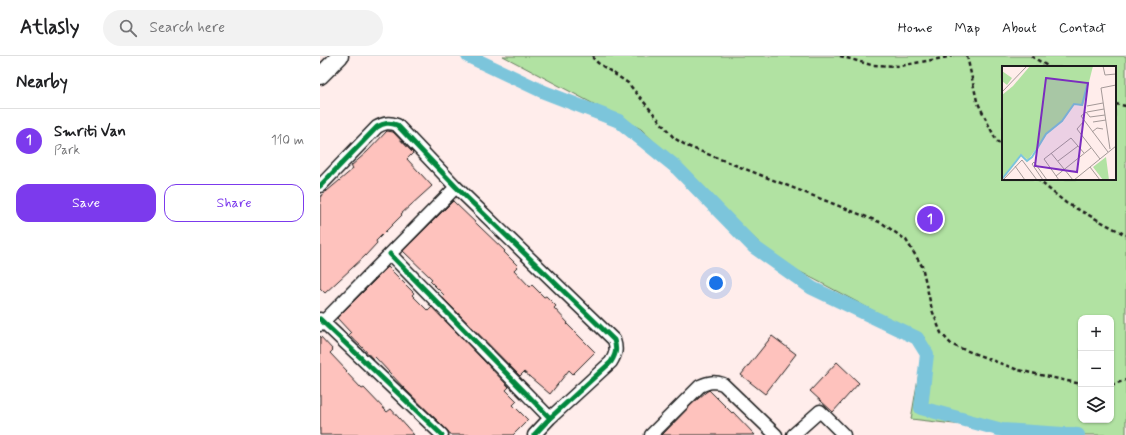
<!DOCTYPE html>
<html lang="en">
<head>
<meta charset="utf-8">
<style>
  body { margin:0; font-family:Mynerve,sans-serif; background:#f2f2f2; color:#202124 }
  .controls { position:absolute; right:12px; bottom:12px; display:grid; overflow:hidden; border-radius:8px; box-shadow:0 1px 3px #0004 }
  .controls button { width:36px; height:36px; display:grid; place-items:center; padding:0; border:0; border-bottom:1px solid #e0e0e0; background:#fff; color:#202124; font:20px sans-serif }
  .you { position:absolute; left:396px; top:227px; width:14px; height:14px; margin:-10px; border:3px solid #fff; border-radius:50%; background:#1a73e8; box-shadow:0 0 0 6px #1a73e833 }
  .badge { display:grid; place-items:center; width:26px; height:26px; border-radius:50%; background:#7c3aed; color:#fff; font-size:13px; font-weight:700 }
  .pin { position:absolute; translate:-50% -50%; border:2px solid #fff; box-shadow:0 1px 4px #0006 }
  .list { margin:0; padding:0; list-style:none }
  h2 { display:flex; justify-content:space-between; align-items:center; height:52px; margin:0; padding:0 16px; font-size:17px }
  h2 small { font-size:13px; font-weight:400; color:#757577 }
  .list li { display:grid; grid-template-columns:26px 1fr auto; gap:12px; align-items:center; box-sizing:border-box; height:64px; padding:0 16px; border-top:1px solid #e0e0e0 }
  .list b { display:block; font-size:15px; white-space:nowrap }
  .list p { margin:0; font-size:13px; white-space:nowrap; color:#757577 }
  .list em { font-size:13px; font-style:normal; color:#757577 }
  .actions { display:flex; gap:8px; padding:12px 16px }
  .actions a { flex:1; padding:9px 0; border:1px solid #7c3aed; border-radius:12px; text-align:center; font-size:14px; color:#7c3aed }
  .actions .main { background:#7c3aed; color:#fff }
  .icon { flex:none; width:22px; height:22px; fill:none; stroke:currentColor; stroke-width:2; stroke-linecap:round; stroke-linejoin:round }
  .map { position:relative; flex:none; width:806px; height:379px; overflow:hidden }
  header { display:flex; align-items:center; gap:24px; box-sizing:border-box; height:56px; padding:0 20px; background:#fff; border-bottom:1px solid #e0e0e0 }
  header strong { font-size:19px }
  nav { display:flex; gap:22px; margin-inline-start:auto; font-size:14px }
  .search { width:280px; height:36px; background:#f2f2f2; display:flex; align-items:center; gap:10px; box-sizing:border-box; padding:0 14px; border-radius:22px; color:#757577; font-size:15px }
  main { display:flex }
  aside { flex:1; background:#fff }
  .map>svg:first-child { display:block }
</style>
</head>
<body>
<header>
<strong>Atlasly</strong>
<div class="search"><svg class="icon" aria-label="search" viewBox="0 0 24 24"><circle cx="10" cy="10" r="6"/><path d="M15 15l6 6"/></svg>Search here</div>
<nav><a>Home</a><a>Map</a><a>About</a><a>Contact</a></nav>
</header>
<main>
<aside>
<h2>Nearby<small></small></h2>
<ul class="list">
<li><span class="badge">1</span><div><b>Smriti Van</b><p>Park</p></div><em>110 m</em></li>
</ul>
<div class="actions"><a class="main">Save</a><a>Share</a></div>
</aside>
<div class="map">
<svg width="806" height="379" viewBox="0 0 806 379">
  <rect width="100%" height="100%" fill="#ffedeb"/>
  <filter id="ink" filterUnits="userSpaceOnUse"><feTurbulence type="fractalNoise" baseFrequency=".025" numOctaves="2"/><feDisplacementMap in="SourceGraphic" scale="8" xChannelSelector="R" yChannelSelector="G"/><feConvolveMatrix kernelMatrix="1 2 1 2 8 2 1 2 1" color-interpolation-filters="sRGB"/></filter>
  <g filter="url(#ink)">
    <path fill="#b1e2a2" stroke="#667f5f" fill-rule="evenodd" d="M 183,0 L 806,0 L 806,379 L 728,379 L 591,363 L 605,282 L 456,203 L 321,73 ZM 683,11 L 795,11 L 795,123 L 683,123 ZM 761,262 L 791,262 L 791,364 L 761,364 Z"/>
    <g fill="none" stroke-linecap="round" stroke-linejoin="round">
      <path stroke="#7bc5db" stroke-width="14" d="M 148,0 L 224,36 L 299,65 L 356,111 L 434,191 L 492,232 L 597,282 L 607,298 L 601,352 L 682,374 L 758,379"/>
    </g>
    <path fill="#fec2bd" stroke="#1c1c1c" d="M 67,75 L 73,76 L 93,97 L 87,103 L 112,130 L 81,158 L 82,159 L 56,185 L 57,187 L 45,200 L 5,237 L 0,232 L 0,141 L 33,113 L 31,110 L 47,96 Z
      M 133,145 L 185,195 L 184,196 L 198,210 L 194,214 L 210,231 L 212,229 L 224,241 L 226,240 L 236,250 L 234,252 L 248,267 L 247,268 L 275,296 L 253,318 L 249,314 L 230,338 L 204,316 L 200,320 L 122,241 L 124,239 L 110,225 L 112,223 L 83,195 Z
      M 68,211 L 94,237 L 92,239 L 108,255 L 112,251 L 189,331 L 186,334 L 197,345 L 193,349 L 208,364 L 193,379 L 131,379 L 127,374 L 84,332 L 55,301 L 53,303 L 42,291 L 29,279 L 31,277 L 17,262 Z
      M 0,280 L 13,294 L 10,297 L 27,315 L 26,316 L 42,333 L 44,332 L 67,356 L 71,353 L 94,379 L 0,379 Z
      M 452,280 L 476,298 L 445,338 L 421,319 Z
      M 517,306 L 539,327 L 513,356 L 490,335 Z
      M 389,334 L 412,357 L 413,356 L 435,379 L 342,379 L 372,348 L 386,336 Z"/>
    <g fill="none" stroke-linecap="round" stroke-linejoin="round">
      <g stroke="#1c1c1c" stroke-width="15">
        <path id="street" d="M 0,130 L 57,71 C 64,67 69,66 77,69 L 136,131 L 294,284 C 297,293 296,298 291,306 L 230,362 L 214,379
          M 70,198 L 230,362
          M 0,263 L 122,379
          M 0,269 L 136,131
          M 331,379 L 380,330 C 389,326 394,325 403,328 L 456,379
          M 473,379 L 500,355 L 524,379"/>
      </g>
      <g stroke="#1c1c1c" stroke-width="19">
        <path id="secondary" d="M 0,20 L 20,0"/>
      </g>
      <path stroke="#1c1c1c" stroke-width="2.5" stroke-dasharray="4 3" stroke-linecap="butt" d="M 274,0 L 273,2 L 278,7 L 308,27 L 354,82 L 367,90 L 562,167 L 586,184 L 602,210 L 612,254 L 621,277 L 632,289 L 698,314 L 761,328
        M 520,0 L 551,9 L 580,10 L 633,0
        M 647,0 L 657,45 L 676,84 L 683,91
        M 711,0 L 729,11
        M 795,48 L 806,50
        M 717,123 L 746,147 L 806,179
        M 791,329 L 806,324"/>
      <use href="#street" stroke="#fff" stroke-width="12"/>
      <use href="#secondary" stroke="#fff" stroke-width="16"/>
      <g stroke="#fff" stroke-width="8">
        <path id="cycleway" d="M 0,130 L 57,71 C 64,67 69,66 77,69 L 136,131 L 294,284 C 297,293 296,298 291,306 L 230,362 L 214,379
          M 70,198 L 230,362
          M 0,263 L 122,379"/>
      </g>
      <use href="#cycleway" stroke="#00873e" stroke-width="5"/>
    </g>
  </g>
  <g transform="translate(682 10)">
    <rect width="114" height="114" fill="#ffedeb"/>
    <path d="M 28,0 L 91,0 L 81,40 L 72,38 L 62,53 L 46,66 L 26,94 L 19,88 L 0,112 L 0,29 L 11,20 ZM 0,5 L 10,12 L 5,19 L 0,15 ZM 104,91 L 107,114 L 101,114 L 91,101 Z" fill="#b1e2a2"/>
    <path fill="none" stroke="#7bc5db" stroke-width="2" d="M 0,113 L 19,89 L 25,95 L 30,91 L 44,68 L 60,55 L 72,38 L 80,39 L 86,16"/>
    <path fill="none" stroke="#a49998" stroke-width="1" d="M 101,0 L 103,9 L 114,8M 0,26 L 25,0M 85,40 L 101,37M 85,46 L 102,43M 103,49 L 88,51 L 84,46 L 79,50 L 106,86M 82,55 L 75,63 L 98,93M 91,56 L 104,54M 90,66 L 95,62 L 101,63M 108,83 L 99,22 L 114,19M 49,87 L 71,114M 56,95 L 76,80M 32,96 L 30,98 L 41,114M 32,96 L 45,114M 13,100 L 23,114M 88,101 L 98,114M 54,110 L 89,82M 1,114 L 20,94 L 35,114M 57,114 L 42,93 L 69,72 L 82,87M 72,114 L 114,80"/>
    <path fill="#7b2cbf" fill-opacity="0.15" stroke="#7b2cbf" stroke-width="2" d="M 44,12 L 86,17 L 75,106 L 33,100 Z"/>
    <rect width="114" height="114" fill="none" stroke="#1c1c1c" stroke-width="2"/>
  </g>
</svg>
<div class="controls">
<button>+</button>
<button>−</button>
<button><svg class="icon" aria-label="layers" viewBox="0 0 24 24"><path d="M12 4l9 5-9 5-9-5zM3 14l9 5 9-5"/></svg></button>
</div>
<div class="you"></div>
<div class="pin badge" style="left:610px;top:163px">1</div>
</div>
</main>
</body>
</html>
